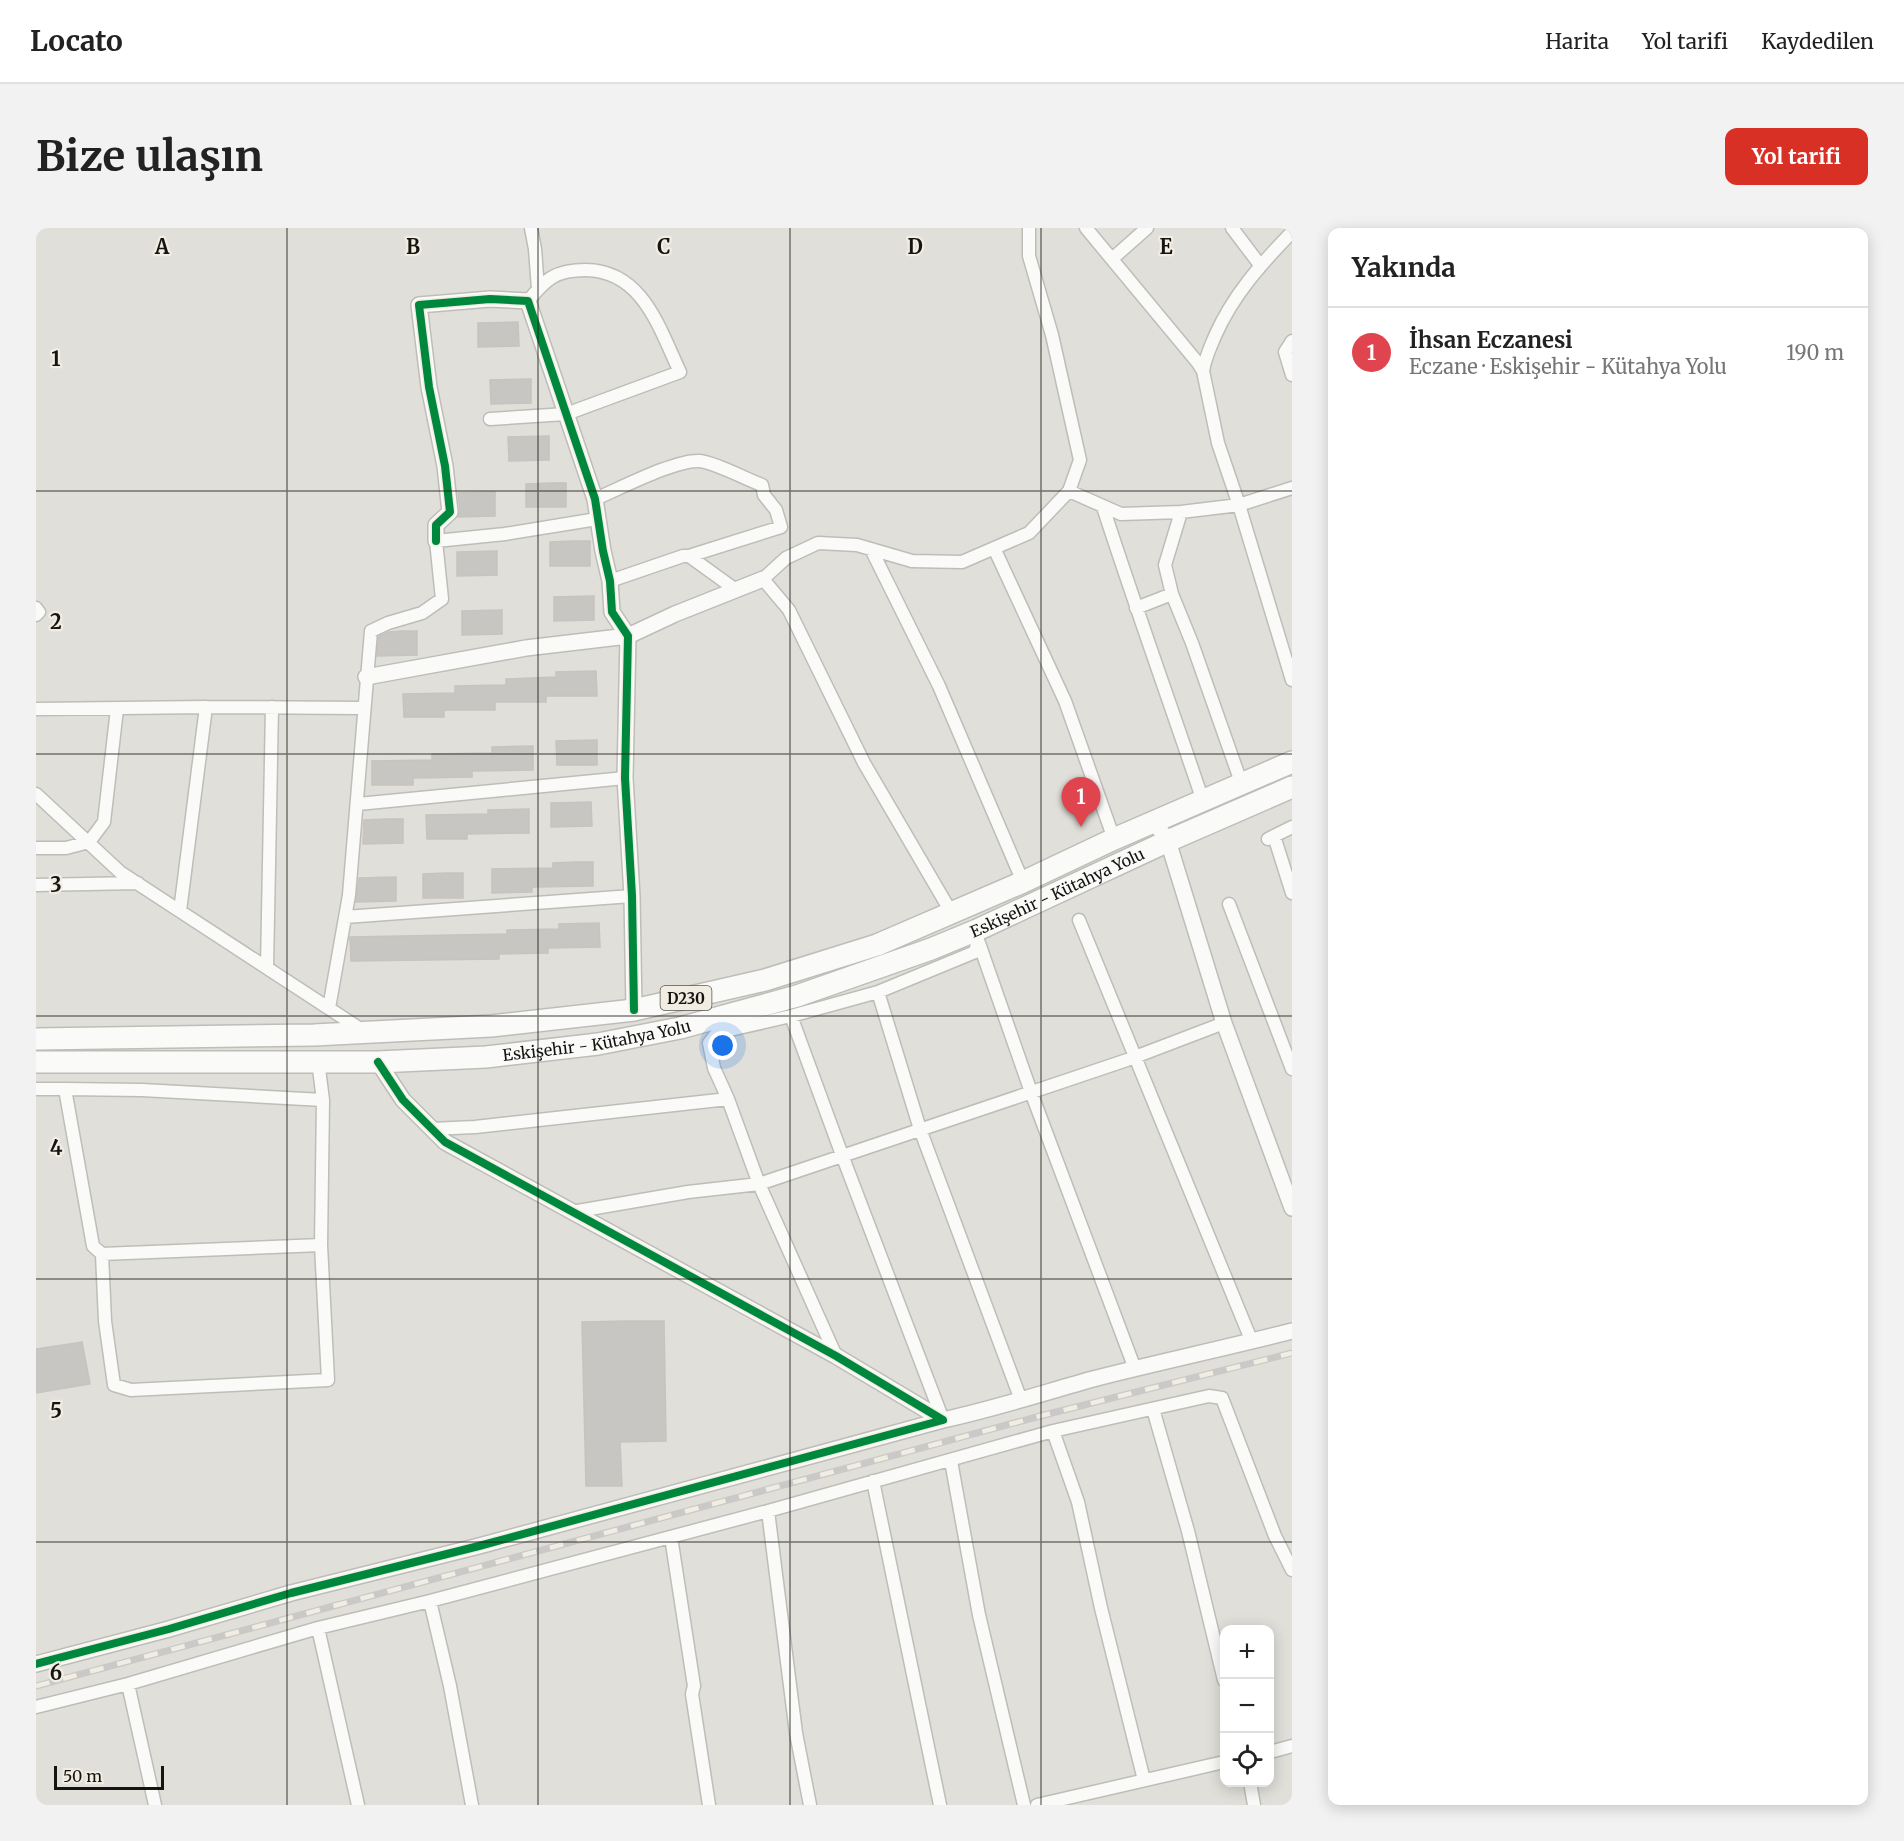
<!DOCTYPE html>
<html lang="tr">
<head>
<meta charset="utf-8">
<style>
  body { margin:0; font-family:Merriweather,serif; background:#f2f2f2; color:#222 }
  .controls { position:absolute; right:18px; bottom:18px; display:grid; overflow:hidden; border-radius:12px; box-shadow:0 3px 15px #0003 }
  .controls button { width:54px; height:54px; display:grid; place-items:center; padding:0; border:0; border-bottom:2px solid #e0e0e0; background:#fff; color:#222; font:30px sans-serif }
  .scale { position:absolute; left:18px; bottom:15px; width:110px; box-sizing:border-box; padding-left:6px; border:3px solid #161411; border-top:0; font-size:16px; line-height:21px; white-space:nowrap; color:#161411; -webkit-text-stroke:4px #f1ede3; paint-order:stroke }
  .you { position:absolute; left:687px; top:818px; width:21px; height:21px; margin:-15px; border:4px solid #fff; border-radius:50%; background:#1a73e8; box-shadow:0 0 0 9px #1a73e833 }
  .badge { display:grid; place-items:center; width:39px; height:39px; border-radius:50%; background:#d93025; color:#fff; font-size:20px; font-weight:700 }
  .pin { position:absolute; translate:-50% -50px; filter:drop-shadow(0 2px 3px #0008) }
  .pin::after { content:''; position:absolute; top:32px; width:21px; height:18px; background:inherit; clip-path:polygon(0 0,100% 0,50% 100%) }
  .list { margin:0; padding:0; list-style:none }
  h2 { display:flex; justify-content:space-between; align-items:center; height:78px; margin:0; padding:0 24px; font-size:26px }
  h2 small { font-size:20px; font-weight:400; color:#767676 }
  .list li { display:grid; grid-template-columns:39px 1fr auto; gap:18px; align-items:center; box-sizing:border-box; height:90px; padding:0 24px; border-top:2px solid #e0e0e0 }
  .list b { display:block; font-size:22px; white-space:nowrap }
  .list p { margin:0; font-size:20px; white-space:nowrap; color:#767676 }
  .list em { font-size:20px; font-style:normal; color:#767676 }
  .icon { flex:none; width:33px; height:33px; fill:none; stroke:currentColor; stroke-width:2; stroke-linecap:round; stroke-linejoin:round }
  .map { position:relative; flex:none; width:1256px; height:1577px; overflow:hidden; border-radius:12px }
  header { display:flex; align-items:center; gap:36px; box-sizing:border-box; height:84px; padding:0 30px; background:#fff; border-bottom:2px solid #e0e0e0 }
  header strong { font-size:28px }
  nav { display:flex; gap:33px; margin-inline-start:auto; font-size:21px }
  .intro { display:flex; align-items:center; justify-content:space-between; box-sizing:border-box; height:144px; padding:0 36px }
  h1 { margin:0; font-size:42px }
  .button { padding:15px 27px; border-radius:12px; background:#d93025; color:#fff; font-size:21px; font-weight:700 }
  main { display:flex; gap:36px; padding:0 36px }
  aside { flex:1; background:#fff; border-radius:12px; box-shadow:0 3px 15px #0003 }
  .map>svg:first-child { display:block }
</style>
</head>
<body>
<header>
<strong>Locato</strong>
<nav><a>Harita</a><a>Yol tarifi</a><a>Kaydedilen</a></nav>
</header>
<div class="intro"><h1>Bize ulaşın</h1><a class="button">Yol tarifi</a></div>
<main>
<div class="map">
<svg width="1256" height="1577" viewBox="0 0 1256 1577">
  <rect width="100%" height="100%" fill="#e0dfd9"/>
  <path fill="#c8c6c2" stroke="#c6c3c0" stroke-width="1.5" d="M 482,94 L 483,118 L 442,119 L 442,95 Z
    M 495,151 L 495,175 L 455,176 L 454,152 Z
    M 513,208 L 513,232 L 473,233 L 472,209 Z
    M 515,255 L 530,255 L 530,279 L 490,279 L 490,256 Z
    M 459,264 L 459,288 L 422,289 L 424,283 L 422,265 Z
    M 538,313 L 554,313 L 554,338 L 514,338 L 514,314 Z
    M 461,323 L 461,347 L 421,348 L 421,324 Z
    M 558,368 L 558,392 L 518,393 L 518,369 Z
    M 466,382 L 466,406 L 426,407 L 426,383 Z
    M 365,403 L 381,403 L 381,427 L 341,428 L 343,408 L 353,404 Z
    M 560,443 L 561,468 L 510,468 L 510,474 L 459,474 L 459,482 L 408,482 L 408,489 L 368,489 L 367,466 L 419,465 L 419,458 L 470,457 L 470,451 L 520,449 L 520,444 Z
    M 561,512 L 561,537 L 521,537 L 520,513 Z
    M 497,518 L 497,542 L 436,543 L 436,549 L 377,550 L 377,557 L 336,557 L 336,533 L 396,532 L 396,526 L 456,525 L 456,519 Z
    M 555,574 L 556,598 L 515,599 L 515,575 Z
    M 493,581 L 493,605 L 431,606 L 431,611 L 391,611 L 390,587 L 452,586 L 452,582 Z
    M 351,591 L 367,591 L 367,615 L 327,616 L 328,592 Z
    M 541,634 L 557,634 L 557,658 L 496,659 L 496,664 L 456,665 L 456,641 L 517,640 L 517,635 Z
    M 411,645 L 427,645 L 427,670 L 387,670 L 387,646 Z
    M 360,649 L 360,673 L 320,674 L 323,650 Z
    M 563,695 L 564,719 L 512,720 L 512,725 L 463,726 L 463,731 L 315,733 L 314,709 L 471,706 L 471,702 L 523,701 L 523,696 Z
    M 590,1093 L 628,1093 L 630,1213 L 584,1214 L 586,1258 L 550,1258 L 546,1094 Z
    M 46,1114 L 54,1156 L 0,1165 L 0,1121 Z"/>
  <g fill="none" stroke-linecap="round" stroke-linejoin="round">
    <g stroke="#bebdb8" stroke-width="15">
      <path id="minor" d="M 495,0 L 499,21 L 502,61
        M 1050,0 L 1162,135 L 1167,143 L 1182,215 L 1203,277 L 1256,452
        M 1196,0 L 1224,37
        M 1076,31 L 1111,0
        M 1256,113 L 1249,124 L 1256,147
        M 1167,143 C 1169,130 1174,120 1179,108 C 1197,67 1225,36 1256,4
        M 454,191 L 530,186 L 644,144 C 623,100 607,43 550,42 C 519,42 510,51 492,73
        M 1033,263 L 1085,286 L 1145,284 L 1203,277 L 1256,260
        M 559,271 C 583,261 640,231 664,233 C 683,236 707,250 726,257 L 728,267 L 740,282 L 745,299 L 653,328
        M 1067,279 C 1099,378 1134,475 1167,573
        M 958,320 L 1029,473 L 1078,611
        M 835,321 L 903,458 L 987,654
        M 574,353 L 647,328 L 653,328 L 700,362
        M 1136,366 L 1129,337 L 1145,284
        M 0,380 L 3,384 L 0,387
        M 1100,380 L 1136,366 L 1156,415 L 1206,557
        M 0,481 L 170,479 L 328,480
        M 0,566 L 84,644 L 329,804
        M 322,576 L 589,550
        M 1238,608 L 1256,665
        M 1232,611 L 1256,599
        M 0,620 L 30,620 L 53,614 L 68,594 L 81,481
        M 0,657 L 102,655
        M 1193,676 L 1256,841
        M 144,683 L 170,479
        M 915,684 L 828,535 L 753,382 L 727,351 L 750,330 L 782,315 L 821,317 L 876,333 L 926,334 L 993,305 L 1033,263 L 1044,232 L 1016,107 L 993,28 L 993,0
        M 309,689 L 596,668
        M 1043,692 L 1216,1114
        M 943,715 L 995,864 L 1099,1141
        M 231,740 L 236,479
        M 842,764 L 884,901 L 985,1172
        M 293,780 L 313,667 L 335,403 L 352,395 L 386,385 L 406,371 L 400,313 L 469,306 L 561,291
        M 755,788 L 806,927 L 907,1192
        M 0,861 L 29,861 L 57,1018 L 66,1026 L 285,1017
        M 29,861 L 106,862 L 287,872
        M 692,871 L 678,840 L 673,815 L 681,805 L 755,788 L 842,764 L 939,724 L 942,712
        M 395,901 L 439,899 L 692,871 L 723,956 L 800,1128
        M 536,984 L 652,964 L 723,956 L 1091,832 L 1188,795
        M 66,1026 L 69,1093 L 78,1157 L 95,1162 L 292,1152 L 285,1017 L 287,872 L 282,833
        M 1117,1181 L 1152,1303 L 1188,1452
        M 1017,1203 L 1042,1274 L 1065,1380 L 1108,1552
        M 915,1233 L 943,1387 L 988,1577
        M 837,1253 L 904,1577
        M 732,1283 L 760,1505 L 774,1577
        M 635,1309 L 658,1458 L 656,1466 L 673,1577
        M 394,1373 L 414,1458 L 436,1577
        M 282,1400 L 322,1577
        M 92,1456 L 119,1577
        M 0,1479 L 92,1456 L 282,1400 L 394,1373 L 732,1283 L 1017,1203 L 1173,1168 L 1186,1170 L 1239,1308 L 1256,1342
        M 1234,1524 L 1256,1518
        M 1214,1554 L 1218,1577
        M 1001,1577 L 1188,1534"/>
    </g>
    <g stroke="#bebdb8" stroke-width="18">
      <path id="tertiary" d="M 400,313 L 400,297 L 414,284 L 409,238 L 393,159 L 383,77 L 454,71 L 492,73 L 559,271 L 567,323 L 574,353 L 576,384 L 592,408 L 589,550 L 596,668 L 598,782
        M 330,449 L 490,420 L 592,408 L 639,386 L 727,351
        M 1119,595 L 1132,613 L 1188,795 L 1256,980
        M 907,1192 C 958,1181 1007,1165 1057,1151 C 1123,1134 1190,1120 1256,1103
        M 0,1436 L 133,1401 L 255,1365 L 443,1318 L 907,1192 L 800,1128 L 409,914 L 367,872 L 342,834"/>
    </g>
    <g stroke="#bebdb8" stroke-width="24">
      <g id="trunk">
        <path d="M 0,811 L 278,807 L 455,798 L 598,782 L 729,752 L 841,717 L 987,654 L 1078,611 L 1256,534"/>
        <path id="s1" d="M 0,834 L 342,834 L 450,829 L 562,816 L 644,800 L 761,768 L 895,721 L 941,702 L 1132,613 L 1256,559"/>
      </g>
    </g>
    <use href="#minor" stroke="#fafaf9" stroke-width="12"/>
    <use href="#tertiary" stroke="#fafaf9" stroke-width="15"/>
    <use href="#trunk" stroke="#fafaf9" stroke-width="21"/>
    <g stroke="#cac9c7" stroke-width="7">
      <path id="rail" d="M 0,1458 L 1008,1187 L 1256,1125"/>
    </g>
    <use href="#rail" stroke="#f1ede3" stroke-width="4.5" stroke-dasharray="14" stroke-linecap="butt"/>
    <g stroke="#f1ede3" stroke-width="11">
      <path id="cycleway" d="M 400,313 L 400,297 L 414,284 L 409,238 L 393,159 L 383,77 L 454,71 L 492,73 L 559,271 L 567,323 L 574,353 L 576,384 L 592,408 L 589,550 L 596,668 L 598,782
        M 0,1436 L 133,1401 L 255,1365 L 443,1318 L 907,1192 L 800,1128 L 409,914 L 367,872 L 342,834"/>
    </g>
    <use href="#cycleway" stroke="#00873e" stroke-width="8"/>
  </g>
  <path fill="none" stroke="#161411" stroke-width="1.5" stroke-opacity="0.55" d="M 251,0 L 251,1577M 502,0 L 502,1577M 754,0 L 754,1577M 1005,0 L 1005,1577M 0,263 L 1256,263M 0,526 L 1256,526M 0,788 L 1256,788M 0,1051 L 1256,1051M 0,1314 L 1256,1314"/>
  <g text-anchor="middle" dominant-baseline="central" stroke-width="4.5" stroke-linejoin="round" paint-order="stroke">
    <rect fill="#f1ede3" stroke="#585550" stroke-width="1.5" x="624.5" y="758" width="51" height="24" rx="4.5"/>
    <g font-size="15" font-weight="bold" fill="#161411">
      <text x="650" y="770">D230</text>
    </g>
    <g font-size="16" fill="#161411" stroke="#f1ede3">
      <text stroke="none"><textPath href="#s1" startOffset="1048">Eskişehir - Kütahya Yolu</textPath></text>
      <text stroke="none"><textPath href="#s1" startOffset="562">Eskişehir - Kütahya Yolu</textPath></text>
    </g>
  </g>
  <g font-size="20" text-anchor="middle" font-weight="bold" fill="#161411" stroke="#f1ede3" stroke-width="4.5" stroke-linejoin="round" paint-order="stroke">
    <text x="126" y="26">A</text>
    <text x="377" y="26">B</text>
    <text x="628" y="26">C</text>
    <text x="879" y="26">D</text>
    <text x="1130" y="26">E</text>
    <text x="20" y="138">1</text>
    <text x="20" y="401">2</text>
    <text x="20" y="664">3</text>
    <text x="20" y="927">4</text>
    <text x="20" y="1190">5</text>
    <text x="20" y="1452">6</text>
  </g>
</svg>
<div class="controls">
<button>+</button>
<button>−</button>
<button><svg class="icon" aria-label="locate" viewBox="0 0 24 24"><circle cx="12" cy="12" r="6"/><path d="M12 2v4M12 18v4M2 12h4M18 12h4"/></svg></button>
</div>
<div class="scale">50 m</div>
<div class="you"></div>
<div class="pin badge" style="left:1045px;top:599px;background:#e0444e">1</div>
</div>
<aside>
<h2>Yakında<small></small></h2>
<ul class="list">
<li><span class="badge" style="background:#e0444e">1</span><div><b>İhsan Eczanesi</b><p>Eczane · Eskişehir - Kütahya Yolu</p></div><em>190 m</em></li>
</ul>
</aside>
</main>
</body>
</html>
